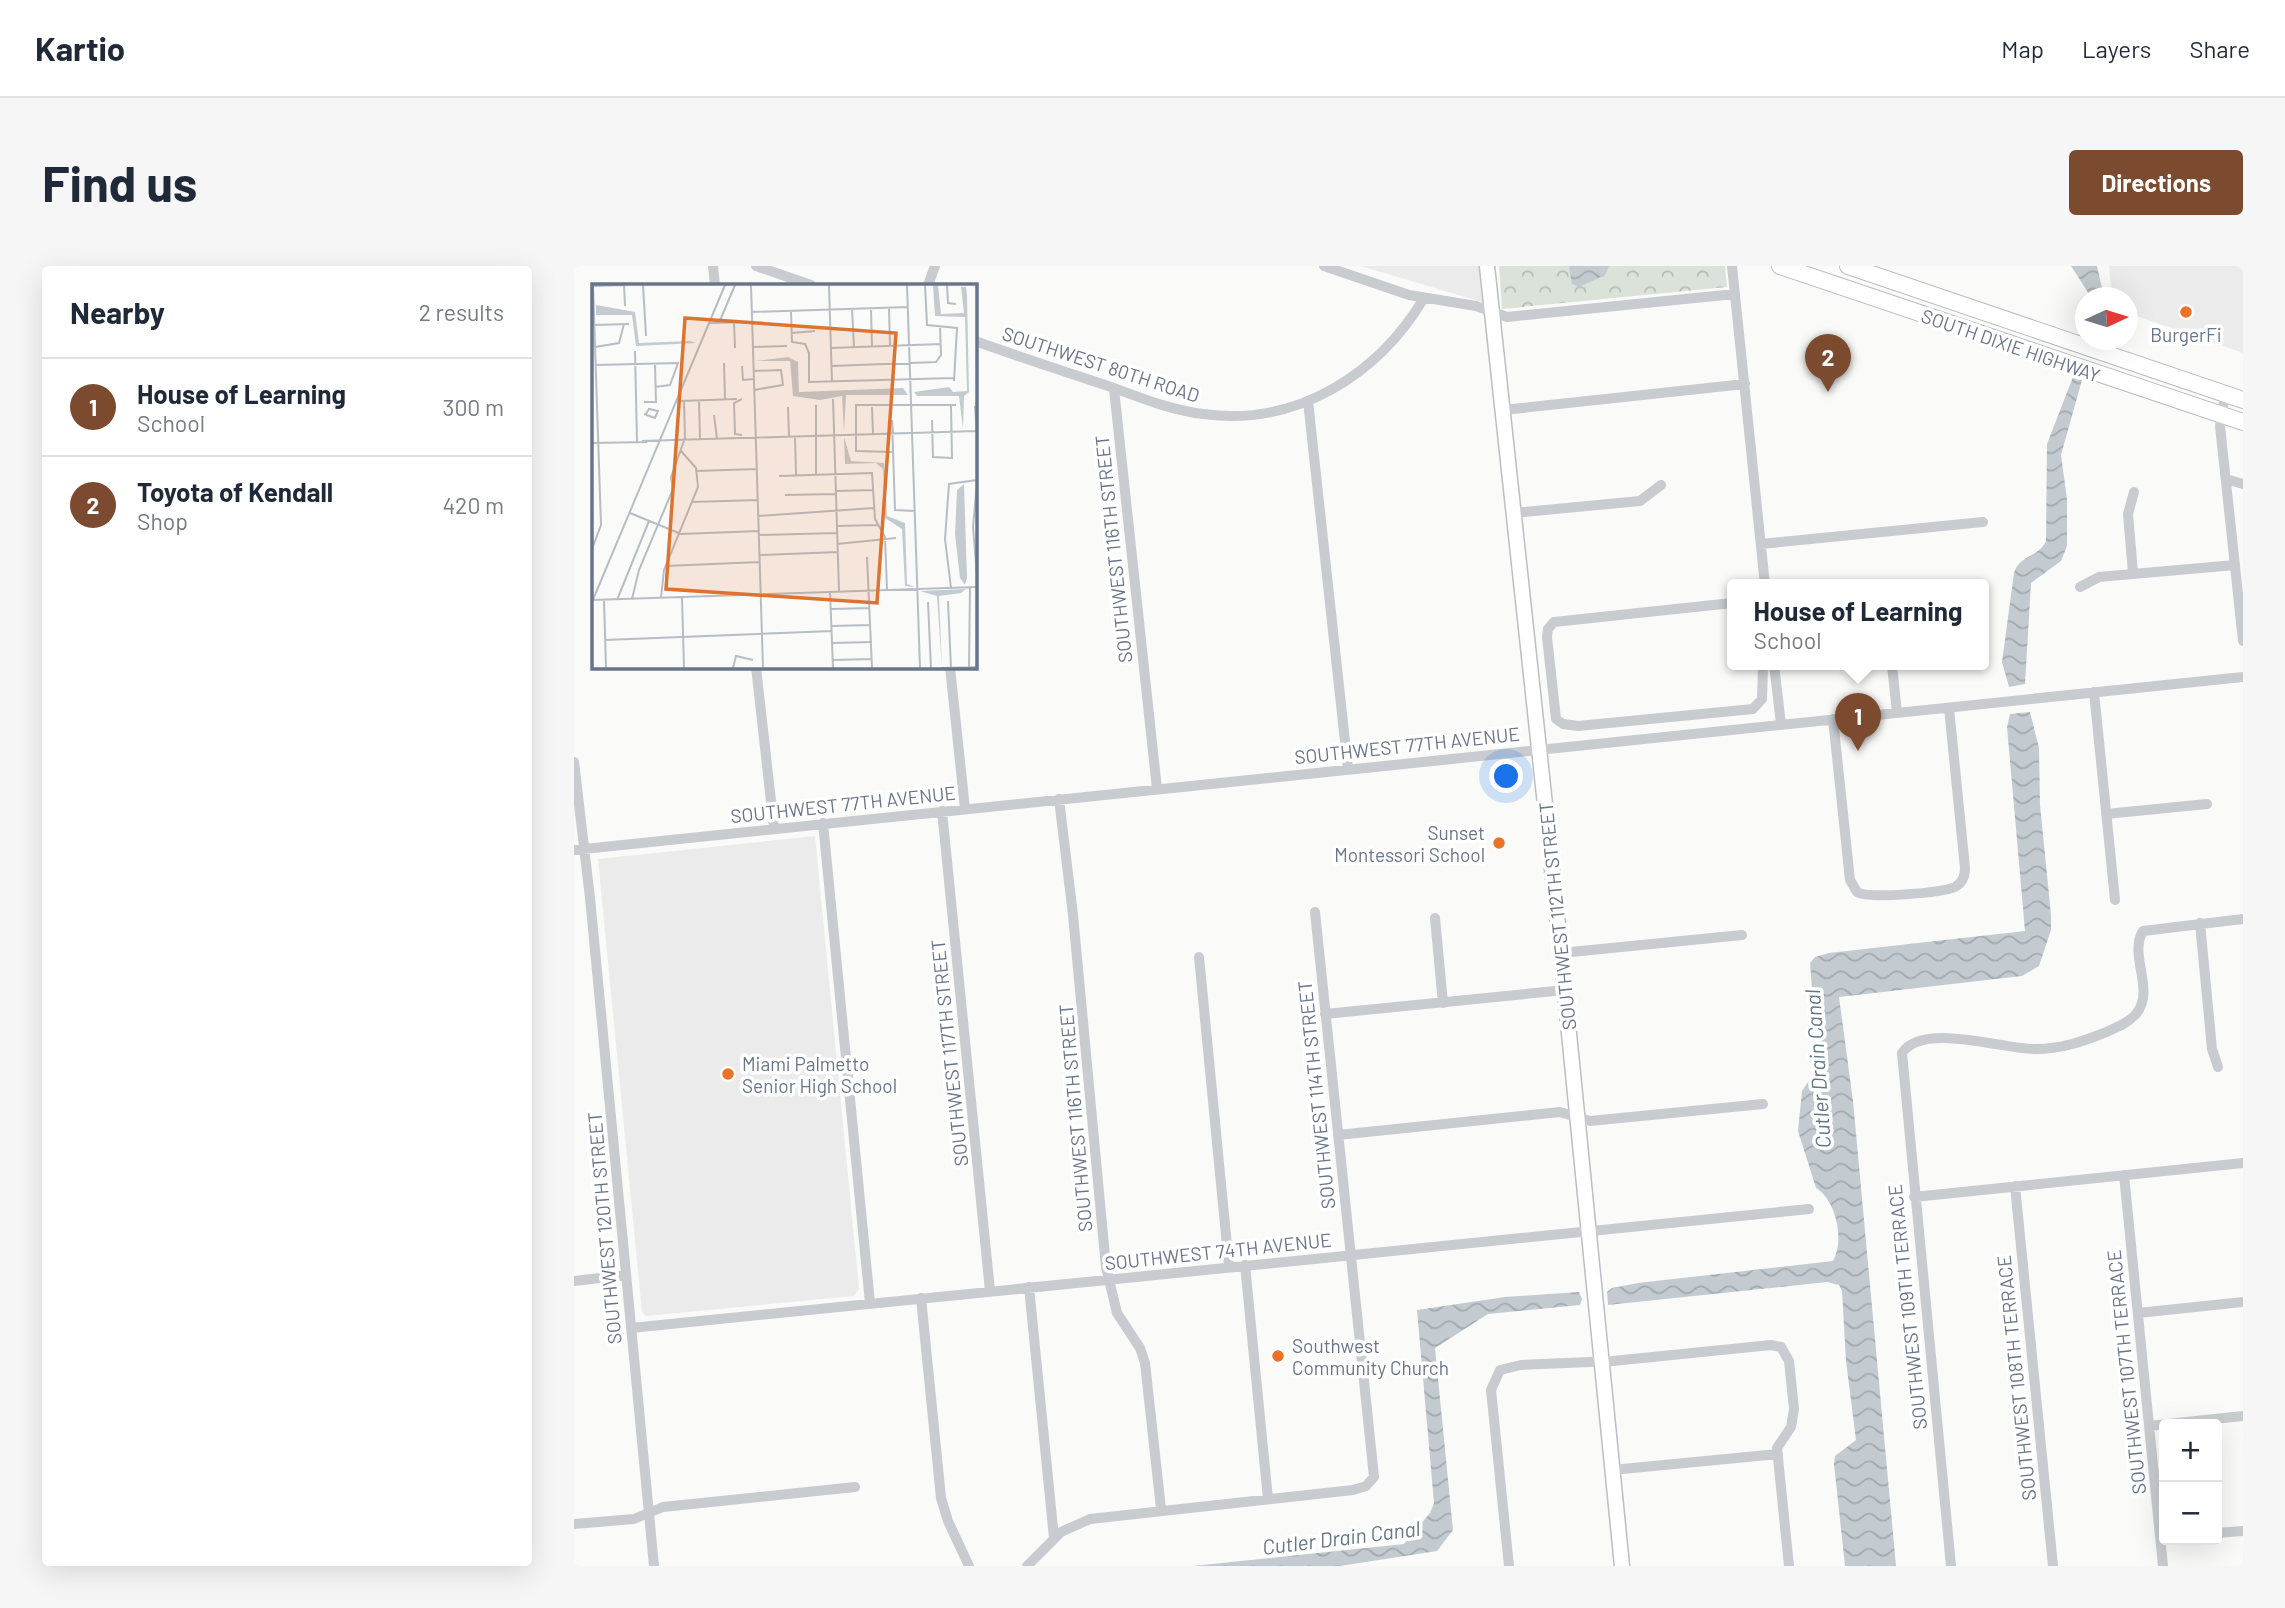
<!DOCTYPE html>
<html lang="en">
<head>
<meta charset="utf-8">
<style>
  body { margin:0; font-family:Barlow,sans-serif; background:#f6f6f7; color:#1f2937 }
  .controls { position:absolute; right:21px; bottom:21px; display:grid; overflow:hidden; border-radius:7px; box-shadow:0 7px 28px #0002 }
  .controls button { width:63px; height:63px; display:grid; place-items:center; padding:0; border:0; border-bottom:2px solid #e0e1e3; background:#fff; color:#1f2937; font:35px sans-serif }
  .compass { position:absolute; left:1501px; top:21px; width:63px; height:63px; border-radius:50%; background:#fff; box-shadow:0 7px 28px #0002; rotate:86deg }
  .you { position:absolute; left:933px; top:511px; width:24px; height:24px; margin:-18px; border:5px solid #fff; border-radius:50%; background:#1a73e8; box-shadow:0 0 0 10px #1a73e833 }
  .badge { display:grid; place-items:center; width:46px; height:46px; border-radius:50%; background:#7b4a2f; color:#fff; font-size:23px; font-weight:700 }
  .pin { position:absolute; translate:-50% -58px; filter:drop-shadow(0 2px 4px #0008) }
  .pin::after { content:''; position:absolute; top:37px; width:24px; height:21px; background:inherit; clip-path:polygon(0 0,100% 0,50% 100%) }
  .popup { position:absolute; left:1153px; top:313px; width:262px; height:91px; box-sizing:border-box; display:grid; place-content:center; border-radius:7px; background:#fff; filter:drop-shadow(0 2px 5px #0005); font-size:23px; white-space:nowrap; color:#747a83 }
  .popup b { font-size:26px; color:#1f2937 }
  .popup::after { content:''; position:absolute; left:50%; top:100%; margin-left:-14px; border:14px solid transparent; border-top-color:#fff }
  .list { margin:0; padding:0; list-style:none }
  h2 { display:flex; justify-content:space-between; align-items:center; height:91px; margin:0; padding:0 28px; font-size:30px }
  h2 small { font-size:23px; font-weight:400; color:#747a83 }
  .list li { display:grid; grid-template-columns:46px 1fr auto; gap:21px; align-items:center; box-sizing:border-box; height:98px; padding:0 28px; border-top:2px solid #e0e1e3 }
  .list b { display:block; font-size:26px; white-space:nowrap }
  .list p { margin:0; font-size:23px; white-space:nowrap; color:#747a83 }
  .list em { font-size:23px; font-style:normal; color:#747a83 }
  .map { position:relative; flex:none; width:1669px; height:1300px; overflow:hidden; border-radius:7px }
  header { display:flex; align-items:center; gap:42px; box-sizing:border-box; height:98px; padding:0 35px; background:#fff; border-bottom:2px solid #e0e1e3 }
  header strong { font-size:33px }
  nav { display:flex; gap:38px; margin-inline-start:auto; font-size:24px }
  .intro { display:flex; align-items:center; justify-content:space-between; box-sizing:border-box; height:168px; padding:0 42px }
  h1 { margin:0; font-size:49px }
  .button { padding:18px 32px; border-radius:7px; background:#7b4a2f; color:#fff; font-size:24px; font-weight:700 }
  main { display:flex; gap:42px; padding:0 42px }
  aside { flex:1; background:#fff; border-radius:7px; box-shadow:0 7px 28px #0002 }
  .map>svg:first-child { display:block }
</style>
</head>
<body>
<header>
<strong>Kartio</strong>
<nav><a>Map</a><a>Layers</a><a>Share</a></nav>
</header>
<div class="intro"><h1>Find us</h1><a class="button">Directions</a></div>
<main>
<aside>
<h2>Nearby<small>2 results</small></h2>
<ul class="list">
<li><span class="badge">1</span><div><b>House of Learning</b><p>School</p></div><em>300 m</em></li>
<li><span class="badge">2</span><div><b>Toyota of Kendall</b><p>Shop</p></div><em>420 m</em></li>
</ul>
</aside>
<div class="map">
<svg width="1669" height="1300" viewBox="0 0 1669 1300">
  <defs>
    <pattern id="park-crowns" width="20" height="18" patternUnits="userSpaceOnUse" patternTransform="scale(1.75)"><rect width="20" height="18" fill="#dbe2d9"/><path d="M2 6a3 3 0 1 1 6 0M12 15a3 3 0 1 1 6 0" fill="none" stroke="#b5bcb6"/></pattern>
    <pattern id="water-waves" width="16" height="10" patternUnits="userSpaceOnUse" patternTransform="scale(1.75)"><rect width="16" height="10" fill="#c3cbd1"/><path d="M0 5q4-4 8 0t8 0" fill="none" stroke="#a2a9af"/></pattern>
  </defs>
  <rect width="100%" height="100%" fill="#fafaf8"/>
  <path fill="#ebebeb" d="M 787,0 L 908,0 L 911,37 Z
    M 1535,0 L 1669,0 L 1669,87 L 1554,47 L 1554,32 L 1538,31 Z
    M 241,570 L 285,1023 L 280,1030 L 72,1050 L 68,1046 L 24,593 Z"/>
  <path fill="url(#park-crowns)" d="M 925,0 L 1151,0 L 1153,21 L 928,43 Z"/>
  <path fill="url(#water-waves)" d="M 995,0 L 1035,0 L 1031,9 L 1005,21 L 998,18 Z
    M 1497,0 L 1523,0 L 1530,31 L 1517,31 Z
    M 1499,111 L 1508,114 L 1487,189 L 1493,233 L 1493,280 L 1487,295 L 1457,317 L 1451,418 L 1435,421 L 1428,396 L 1440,307 C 1445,289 1465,291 1472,275 L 1473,178 Z
    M 1456,446 L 1465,482 L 1466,539 L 1477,649 L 1477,664 L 1465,700 L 1448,710 L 1265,731 L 1279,835 L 1322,1300 L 1271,1300 L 1260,1198 L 1261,1190 L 1282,1174 L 1272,1095 L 1268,1025 L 1265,1019 L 1253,1016 L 1034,1039 L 1033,1026 L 1038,1022 L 1064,1017 L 1259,995 C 1271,974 1262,934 1242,922 L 1224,865 L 1228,825 L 1244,801 L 1236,697 L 1241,691 L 1255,687 L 1451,665 L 1433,461 L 1436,448 Z
    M 1005,1026 L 1008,1033 L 1006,1039 L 914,1048 L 861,1082 L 879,1264 L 863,1285 L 766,1300 L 619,1300 L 830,1278 L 856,1247 L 860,1237 L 843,1044 L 931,1031 Z"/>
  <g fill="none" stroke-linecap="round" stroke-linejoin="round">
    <g stroke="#bbbec3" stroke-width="17">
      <path id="major" d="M 913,0 L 987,687 L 1048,1300"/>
    </g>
    <g stroke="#babdc1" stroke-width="18">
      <path id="highway" d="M 1206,0 L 1669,156
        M 1274,0 L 1669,134"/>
    </g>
    <path stroke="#c8cbcf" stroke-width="10" d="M 139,0 L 141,19
      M 182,0 L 237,19
      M 750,0 L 835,29 L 902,40 L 933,51 L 1161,28
      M 1158,0 L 1191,319
      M 354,19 L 361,0
      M 401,75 C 446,91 492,106 537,121 C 567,132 597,144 629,148 C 722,161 804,109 850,32
      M 540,123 L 583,523
      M 1651,128 L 1646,160 L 1669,375
      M 734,135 L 774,503
      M 930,144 L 1171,118
      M 1652,213 L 1669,218
      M 940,247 L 1066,235 L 1087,219
      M 1187,278 L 1409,256
      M 1559,307 L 1554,248 L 1560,226
      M 1506,321 L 1525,311 L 1661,299
      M 1158,337 L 980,356 L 974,363 L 973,371 L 982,453 L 989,458 L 1004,460 L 1179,443 L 1188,433 L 1189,399
      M 1200,399 L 1207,458
      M 1318,399 L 1323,447
      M 182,401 L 200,562
      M 376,401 L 391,543
      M 1520,426 L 1541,634
      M 1259,453 L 1276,614 L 1283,626 C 1295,633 1367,627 1381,621 C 1388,617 1391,610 1391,602 L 1375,442
      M 0,496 L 16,632 L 80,1300
      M 485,533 L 499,649 L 532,1001 L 543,1047 L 566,1082 L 571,1097 L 587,1243
      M 368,545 L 416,1025
      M 1532,548 L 1633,538
      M 249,557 L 296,1037
      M 0,584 L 1669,411
      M 861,652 L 869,737
      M 1626,657 L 1638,783 L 1644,801
      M 987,687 L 1168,669
      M 625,691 L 655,1000
      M 751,748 L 991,724
      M 764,869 L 986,846 L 1016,855 L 1189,838
      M 1550,909 L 1589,1300
      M 1441,920 L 1479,1300
      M 1340,931 L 1669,897
      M 671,999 L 694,1233
      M 0,1015 L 52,1009
      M 455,1021 L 480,1272
      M 347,1032 L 367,1232 L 374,1255 L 395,1300
      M 1564,1047 L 1669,1036
      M 57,1062 L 1235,943
      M 1575,1160 L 1669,1150
      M 1038,1204 L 1204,1188
      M 0,1258 L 60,1253 L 89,1241 L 281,1221
      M 1643,1267 L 1669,1265
      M 453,1300 L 487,1266 L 516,1253 L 779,1224 L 792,1220 L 800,1211 L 741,646
      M 935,1300 L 917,1124 L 926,1104 L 947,1099 L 1039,1095 L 1197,1079 L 1207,1081 L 1215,1095 L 1220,1143 L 1217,1161 L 1203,1182 L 1215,1300
      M 1377,1300 L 1328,787 C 1349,755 1431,784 1462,783 C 1487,783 1507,776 1530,767 C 1541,762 1553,758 1562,748 C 1582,724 1554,689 1569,665 L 1669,653"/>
    <use href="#major" stroke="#fff" stroke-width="14"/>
    <use href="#highway" stroke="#fff" stroke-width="16"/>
  </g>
  <g fill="#eb7326" stroke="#fff" stroke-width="2.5">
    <circle cx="1612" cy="46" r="7"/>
    <circle cx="925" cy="577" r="7"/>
    <circle cx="154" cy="808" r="7"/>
    <circle cx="704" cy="1090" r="7"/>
  </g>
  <g text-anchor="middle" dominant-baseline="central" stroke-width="7" stroke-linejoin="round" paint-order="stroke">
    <g font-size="19" fill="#68758a" stroke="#fff" text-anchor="start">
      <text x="1612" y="68" text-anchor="middle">BurgerFi</text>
      <text x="911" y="566" text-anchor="end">Sunset<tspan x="911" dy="22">Montessori School</tspan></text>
      <text x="168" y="797">Miami Palmetto<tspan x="168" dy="22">Senior High School</tspan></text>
      <text x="718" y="1079">Southwest<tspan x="718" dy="22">Community Church</tspan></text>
    </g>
    <g font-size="19" fill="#68758a" stroke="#fff">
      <text transform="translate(1437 79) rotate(19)">SOUTH DIXIE HIGHWAY</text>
      <text transform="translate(527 98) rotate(18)">SOUTHWEST 80TH ROAD</text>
      <text transform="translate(539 283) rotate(-96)">SOUTHWEST 116TH STREET</text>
      <text transform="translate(833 479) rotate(-6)">SOUTHWEST 77TH AVENUE</text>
      <text transform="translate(269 538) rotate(-6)">SOUTHWEST 77TH AVENUE</text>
      <text transform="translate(983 650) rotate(-96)">SOUTHWEST 112TH STREET</text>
      <text transform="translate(375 787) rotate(-96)">SOUTHWEST 117TH STREET</text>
      <text transform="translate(742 829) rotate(-96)">SOUTHWEST 114TH STREET</text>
      <text transform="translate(501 852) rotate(-95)">SOUTHWEST 116TH STREET</text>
      <text transform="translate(30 962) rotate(-95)">SOUTHWEST 120TH STREET</text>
      <text transform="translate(644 985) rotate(-6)">SOUTHWEST 74TH AVENUE</text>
      <text transform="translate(1333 1041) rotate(-96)">SOUTHWEST 109TH TERRACE</text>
      <text transform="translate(1552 1106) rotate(-96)">SOUTHWEST 107TH TERRACE</text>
      <text transform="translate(1442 1112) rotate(-96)">SOUTHWEST 108TH TERRACE</text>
    </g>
    <g font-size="21" font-style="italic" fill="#637785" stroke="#fff">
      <text transform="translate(1243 803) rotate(-94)">Cutler Drain Canal</text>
      <text transform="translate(767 1271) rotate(-7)">Cutler Drain Canal</text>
    </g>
  </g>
  <g transform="translate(18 18)">
    <rect width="385" height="385" fill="#fafaf8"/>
    <path d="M 346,1 L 349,30 L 372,29 L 369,3 L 374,3 L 375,11 L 377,108 L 372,112 L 371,145 L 367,112 L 325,112 L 322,108 L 357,103 L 361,108 L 375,107 L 373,33 L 343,32 L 341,2 ZM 4,21 L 43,28 L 47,59 L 98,57 L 104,59 L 44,62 L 40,31 L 4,31 ZM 196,73 L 206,78 L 207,108 L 311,104 L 316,111 L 254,111 L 252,148 L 250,112 L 228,116 L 201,112 L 198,77 L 163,77 ZM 252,153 L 259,177 L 292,179 L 295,232 L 313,239 L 315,300 L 323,303 L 313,302 L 310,245 L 293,234 L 291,185 L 284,179 L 253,180 ZM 372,200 L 375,294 L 373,301 L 368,294 L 363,250 L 365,206 ZM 374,305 L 369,309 L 347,312 L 350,384 L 345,312 L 328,307 Z" fill="#c3cbd1"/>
    <path fill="none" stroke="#b7bdc5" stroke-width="2" d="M 32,1 L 33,22M 51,1 L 54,52M 159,1 L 171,384M 237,1 L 240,98M 315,1 L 328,384M 333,1 L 335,41 L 365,44 L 362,97M 355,1 L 356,19 L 364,20M 0,2 L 33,1M 279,24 L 280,63M 297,24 L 298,62M 260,25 L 262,63M 199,27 L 200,58 L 213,60 L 217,69 L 217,98 L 362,94M 159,28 L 316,23M 117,39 L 160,38M 127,39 L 143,1M 142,39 L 143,64M 1,41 L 37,40M 199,49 L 223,47M 3,63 L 27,59 L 32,40M 161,63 L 195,62M 239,64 L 349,60M 43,67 L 45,158M 132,79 L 133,115M 3,81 L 86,79 L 78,101 L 63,103M 150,82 L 151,96 L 162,95M 240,82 L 344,78 L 349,71 L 348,42M 161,87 L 189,86 L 191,101 L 162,106M 241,115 L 247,307M 107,116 L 108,156M 88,117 L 145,115M 52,118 L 64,118 L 63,79M 224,121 L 224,191M 383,122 L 385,150M 196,123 L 197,152M 280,123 L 281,150M 52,130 L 63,134 L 66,127 L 57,125 L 54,130M 122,131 L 125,155M 340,136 L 341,173 L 360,174 L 359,122M 301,149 L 300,136 L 303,226 L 323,227M 150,151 L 143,150 L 142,119 L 150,115M 203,152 L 204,191M 50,157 L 385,147M 0,159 L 55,158M 301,168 L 264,167 L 264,121 L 364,121M 104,187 L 165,185M 187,192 L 280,189 L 283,235 L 293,253 L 295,306M 385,199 L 381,243 L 385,291M 244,207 L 282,206M 193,211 L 244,210M 100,218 L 166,216M 38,229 L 89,250 L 167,247M 166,232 L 282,224M 245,242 L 286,241M 167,251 L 245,249M 245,260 L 304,254M 0,265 L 9,241 L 1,1M 167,271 L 246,268M 275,273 L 280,384M 73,282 L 168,278M 359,304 L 353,255 L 357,200 L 385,196M 238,308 L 241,384M 90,313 L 92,384M 69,314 L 72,286 L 106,203 L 104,184 L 89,167M 40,315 L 47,286 L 81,205 L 79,193 L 93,154 L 92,117M 0,316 L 385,303M 12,316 L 14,384M 25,316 L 57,237M 356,317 L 359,384M 0,318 L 133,1M 336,318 L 339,384M 239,325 L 278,324M 240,342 L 279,341M 13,356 L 240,347M 240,359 L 280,358M 241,376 L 280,375M 377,383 L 378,303M 141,384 L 144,372 L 161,376M 350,384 L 385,383"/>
    <path fill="#de7330" fill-opacity="0.15" stroke="#de7330" stroke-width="3.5" d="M 93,34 L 304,49 L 285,319 L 74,305 Z"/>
    <rect width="385" height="385" fill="none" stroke="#68758a" stroke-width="3.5"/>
  </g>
</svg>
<div class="controls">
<button>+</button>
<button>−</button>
</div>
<svg class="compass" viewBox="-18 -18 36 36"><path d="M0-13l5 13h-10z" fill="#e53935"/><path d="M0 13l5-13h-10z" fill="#747a83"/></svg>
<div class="you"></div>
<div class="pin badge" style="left:1284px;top:485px">1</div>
<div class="popup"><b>House of Learning</b>School</div>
<div class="pin badge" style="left:1254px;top:126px">2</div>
</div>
</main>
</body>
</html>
